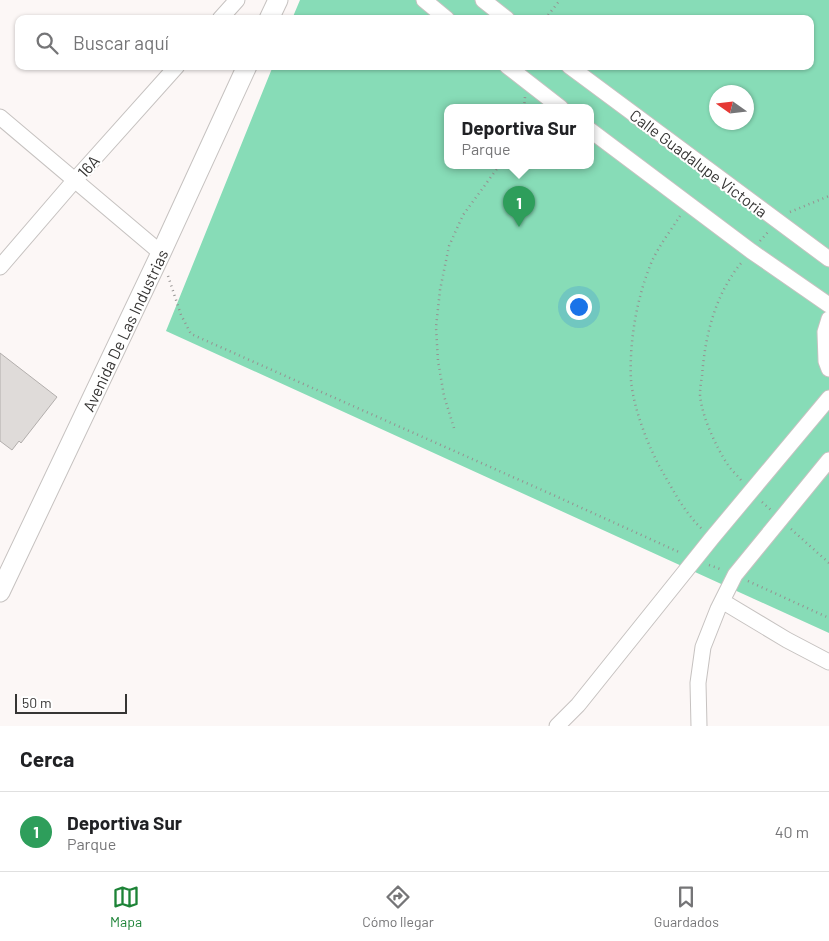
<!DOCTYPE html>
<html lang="es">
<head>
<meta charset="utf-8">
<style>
  body { margin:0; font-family:Barlow,sans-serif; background:#f6f6f6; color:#202124 }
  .compass { position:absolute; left:709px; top:85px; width:45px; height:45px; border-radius:50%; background:#fff; box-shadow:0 1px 4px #0004; rotate:284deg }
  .scale { position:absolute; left:15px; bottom:12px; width:112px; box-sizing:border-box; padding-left:5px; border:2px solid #363534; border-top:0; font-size:14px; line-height:18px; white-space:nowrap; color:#363534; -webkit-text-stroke:4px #fff; paint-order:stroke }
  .you { position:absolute; left:578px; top:306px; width:18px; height:18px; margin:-12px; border:4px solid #fff; border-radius:50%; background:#1a73e8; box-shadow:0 0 0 8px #1a73e833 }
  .badge { display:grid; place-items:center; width:32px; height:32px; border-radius:50%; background:#1d8337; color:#fff; font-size:16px; font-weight:700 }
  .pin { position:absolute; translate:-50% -41px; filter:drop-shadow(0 1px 2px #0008) }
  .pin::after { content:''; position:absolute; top:26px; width:18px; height:15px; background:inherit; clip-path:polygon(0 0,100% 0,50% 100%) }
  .popup { position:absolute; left:444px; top:104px; width:150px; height:65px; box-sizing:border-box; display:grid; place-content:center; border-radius:10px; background:#fff; filter:drop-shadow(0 1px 4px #0005); font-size:16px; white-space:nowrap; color:#757577 }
  .popup b { font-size:19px; color:#202124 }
  .popup::after { content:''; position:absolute; left:50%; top:100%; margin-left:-10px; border:10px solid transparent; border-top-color:#fff }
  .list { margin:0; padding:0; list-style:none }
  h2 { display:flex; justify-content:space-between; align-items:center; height:65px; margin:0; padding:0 20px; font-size:21px }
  h2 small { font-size:16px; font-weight:400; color:#757577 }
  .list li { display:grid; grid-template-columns:32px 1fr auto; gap:15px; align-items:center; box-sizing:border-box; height:80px; padding:0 20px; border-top:1px solid #e0e0e0 }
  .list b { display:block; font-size:19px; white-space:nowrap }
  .list p { margin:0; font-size:16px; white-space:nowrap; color:#757577 }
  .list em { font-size:16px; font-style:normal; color:#757577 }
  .icon { flex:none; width:28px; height:28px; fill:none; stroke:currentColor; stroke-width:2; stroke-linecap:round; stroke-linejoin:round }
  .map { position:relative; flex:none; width:829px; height:726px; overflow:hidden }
  .search { position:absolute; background:#fff; box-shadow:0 1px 4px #0004; left:15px; right:15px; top:15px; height:55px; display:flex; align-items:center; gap:12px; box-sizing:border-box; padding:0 18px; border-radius:10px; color:#757577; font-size:19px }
  .sheet { height:145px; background:#fff }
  nav { display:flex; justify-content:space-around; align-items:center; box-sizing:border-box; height:70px; border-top:1px solid #e0e0e0; background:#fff; font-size:14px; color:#757577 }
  nav a { display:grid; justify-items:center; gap:2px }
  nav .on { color:#1d8337 }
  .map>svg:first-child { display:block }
</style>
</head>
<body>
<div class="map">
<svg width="829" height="726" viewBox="0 0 829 726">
  <rect width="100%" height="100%" fill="#fcf7f6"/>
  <path fill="#87dcb7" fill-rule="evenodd" d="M 300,0 L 829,0 L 829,633 L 166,331 L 273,66 L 810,66 L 810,19 L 292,19 ZM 716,92 L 746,92 L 746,122 L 716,122 ZM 448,108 L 590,108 L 590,166 L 448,166 Z"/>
  <path fill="#dfdbd9" stroke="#b2aeac" d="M 0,353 L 57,397 L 21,443 L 19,441 L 12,450 L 0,441 Z"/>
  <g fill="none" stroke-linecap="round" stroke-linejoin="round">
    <g stroke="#c6c2c0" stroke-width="17">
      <path id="minor" d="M 424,0 L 447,19
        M 483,0 L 507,19
        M 220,19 L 237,0
        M 507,66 L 561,108
        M 569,66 L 829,259
        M 0,117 L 161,253
        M 590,130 L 751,251 L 829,305
        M 0,267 L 74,181 L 177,66
        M 829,319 L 825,332 L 826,361 L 829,369
        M 722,601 L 787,640 L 829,662
        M 557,726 L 578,705 L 712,538 L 829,398
        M 699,726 L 698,683 L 703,647 L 718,609 L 735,575 L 829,460"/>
    </g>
    <g stroke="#c6c2c0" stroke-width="21">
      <g id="major">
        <path d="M 269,19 L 278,0"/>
        <path id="s1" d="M 0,592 L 161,253 L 247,66"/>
      </g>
    </g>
    <path stroke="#959291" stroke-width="2.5" stroke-dasharray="1 4" stroke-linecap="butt" d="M 545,19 L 560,0
      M 524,108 L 525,97
      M 790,212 L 829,196
      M 680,216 C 671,230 659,246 652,261 C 637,296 629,342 631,380 C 633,408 650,452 665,476 C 675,494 686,514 702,529
      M 760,241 L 768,232
      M 168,276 L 181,315 L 191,334 L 551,494 L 681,553
      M 454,428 L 444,396 L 438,361 L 436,327 L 440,290 L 449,246 L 463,215 L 499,166
      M 741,480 C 737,475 732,471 728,465 C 716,447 702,417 700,395 C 700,389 701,382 702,376 C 705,336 715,294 742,262
      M 762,502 L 771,510
      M 791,529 L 829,563
      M 709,565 L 723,570
      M 748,581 L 829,618"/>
    <use href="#minor" stroke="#fff" stroke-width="15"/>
    <use href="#major" stroke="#fff" stroke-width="19"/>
  </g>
  <g text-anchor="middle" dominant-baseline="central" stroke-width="4" stroke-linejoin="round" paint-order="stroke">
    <g font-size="16" fill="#363534" stroke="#fff">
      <text transform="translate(699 163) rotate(37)">Calle Guadalupe Victoria</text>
      <text transform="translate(88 166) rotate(-48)">16A</text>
      <text stroke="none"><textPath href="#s1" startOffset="290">Avenida De Las Industrias</textPath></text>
    </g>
  </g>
</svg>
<svg class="compass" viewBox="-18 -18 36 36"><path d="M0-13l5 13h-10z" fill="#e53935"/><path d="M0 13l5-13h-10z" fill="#757577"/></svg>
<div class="scale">50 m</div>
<div class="you"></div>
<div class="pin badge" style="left:519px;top:227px;background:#2e9e5b">1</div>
<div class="popup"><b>Deportiva Sur</b>Parque</div>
<div class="search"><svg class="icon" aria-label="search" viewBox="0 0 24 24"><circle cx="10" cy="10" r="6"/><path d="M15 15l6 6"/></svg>Buscar aquí</div>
</div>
<section class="sheet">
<h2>Cerca<small></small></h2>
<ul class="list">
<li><span class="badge" style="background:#2e9e5b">1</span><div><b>Deportiva Sur</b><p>Parque</p></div><em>40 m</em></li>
</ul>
</section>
<nav>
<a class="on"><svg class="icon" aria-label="map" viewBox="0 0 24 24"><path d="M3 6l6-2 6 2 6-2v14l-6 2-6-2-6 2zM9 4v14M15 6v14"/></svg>Mapa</a>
<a><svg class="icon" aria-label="directions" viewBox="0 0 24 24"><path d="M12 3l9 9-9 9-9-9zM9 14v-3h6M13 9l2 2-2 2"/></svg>Cómo llegar</a>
<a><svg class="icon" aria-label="saved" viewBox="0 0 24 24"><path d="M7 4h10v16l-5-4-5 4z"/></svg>Guardados</a>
</nav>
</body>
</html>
